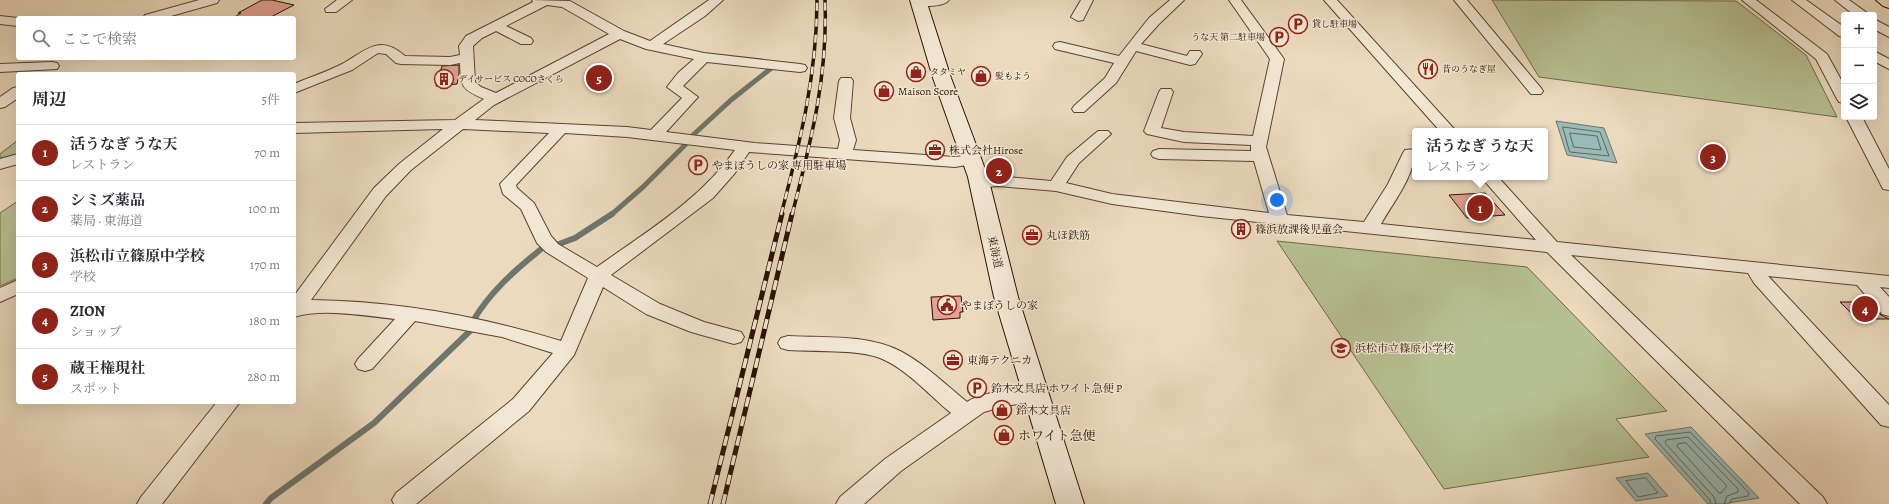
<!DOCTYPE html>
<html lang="ja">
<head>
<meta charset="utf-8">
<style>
  body { margin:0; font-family:Alegreya,"Noto Serif JP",serif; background:#f2f2f3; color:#2b2b33 }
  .controls { position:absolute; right:12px; top:12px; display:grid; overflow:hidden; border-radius:4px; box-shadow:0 4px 16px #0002 }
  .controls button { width:36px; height:36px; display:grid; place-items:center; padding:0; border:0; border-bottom:1px solid #e1e1e2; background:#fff; color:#2b2b33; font:20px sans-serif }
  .you { position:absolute; left:1277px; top:200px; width:14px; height:14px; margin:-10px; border:3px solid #fff; border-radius:50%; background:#1a73e8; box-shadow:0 0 0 6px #1a73e833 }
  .badge { display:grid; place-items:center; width:26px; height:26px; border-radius:50%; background:#8f2418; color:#fff; font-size:13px; font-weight:700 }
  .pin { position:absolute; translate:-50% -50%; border:2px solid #fff; box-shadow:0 1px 4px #0006 }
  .popup { position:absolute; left:1412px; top:128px; width:136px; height:52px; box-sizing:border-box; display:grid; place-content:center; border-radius:4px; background:#fff; filter:drop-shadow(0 1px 3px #0005); font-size:13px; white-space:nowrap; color:#7c7c81 }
  .popup b { font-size:15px; color:#2b2b33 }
  .popup::after { content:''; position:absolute; left:50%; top:100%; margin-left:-8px; border:8px solid transparent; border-top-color:#fff }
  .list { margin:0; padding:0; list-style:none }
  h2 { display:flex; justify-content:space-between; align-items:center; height:52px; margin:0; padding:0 16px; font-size:17px }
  h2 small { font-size:13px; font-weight:400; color:#7c7c81 }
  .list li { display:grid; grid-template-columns:26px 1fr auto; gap:12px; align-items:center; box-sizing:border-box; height:56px; padding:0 16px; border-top:1px solid #e1e1e2 }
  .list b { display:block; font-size:15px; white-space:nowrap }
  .list p { margin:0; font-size:13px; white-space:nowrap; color:#7c7c81 }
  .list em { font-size:13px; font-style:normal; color:#7c7c81 }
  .icon { flex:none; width:22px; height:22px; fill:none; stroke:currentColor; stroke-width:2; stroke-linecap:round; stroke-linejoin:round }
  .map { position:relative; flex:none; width:1889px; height:504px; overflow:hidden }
  .search { position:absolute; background:#fff; box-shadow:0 4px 16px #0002; left:16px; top:16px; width:280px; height:44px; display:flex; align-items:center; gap:10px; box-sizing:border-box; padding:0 14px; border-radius:4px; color:#7c7c81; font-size:15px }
  .panel { position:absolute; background:#fff; box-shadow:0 4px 16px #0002; left:16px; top:72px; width:280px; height:332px; border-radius:4px }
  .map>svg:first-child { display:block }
</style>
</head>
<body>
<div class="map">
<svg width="1889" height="504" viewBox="0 0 1889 504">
  <rect width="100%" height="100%" fill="#ebdabd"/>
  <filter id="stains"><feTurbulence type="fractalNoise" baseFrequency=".005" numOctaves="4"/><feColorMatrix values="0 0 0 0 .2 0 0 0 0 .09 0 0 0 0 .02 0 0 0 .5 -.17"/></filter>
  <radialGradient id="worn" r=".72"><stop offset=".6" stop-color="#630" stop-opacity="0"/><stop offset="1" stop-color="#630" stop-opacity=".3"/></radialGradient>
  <path fill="#b6c092" stroke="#706849" d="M 1492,0 L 1736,1 L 1806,55 L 1837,117 L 1539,77 Z
    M 18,140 L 18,154 L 0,158 L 0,154 Z
    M 18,201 L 18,278 L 0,286 L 0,213 Z
    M 1277,241 L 1527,267 L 1667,411 L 1616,419 L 1649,457 L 1444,489 Z"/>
  <path fill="#99bab6" stroke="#6d766d" d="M 1556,121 L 1604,128 L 1617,163 L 1567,155 Z
    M 1691,427 L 1759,498 L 1722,504 L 1708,504 L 1645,434 Z
    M 1648,473 L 1668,496 L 1636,501 L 1616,478 Z"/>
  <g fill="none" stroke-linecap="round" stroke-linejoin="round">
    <path stroke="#62665b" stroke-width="1" d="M 1563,127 L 1600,132 L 1609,156 L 1570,152 Z
      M 1570,133 L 1597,136 L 1601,150 L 1574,147 Z
      M 1686,443 L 1727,486 L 1721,493 L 1719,493 L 1677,446 L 1678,444 Z
      M 1646,478 L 1658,493 L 1638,497 L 1626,481 Z
      M 1711,504 L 1710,500 L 1655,439 L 1656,436 L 1690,432 L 1749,493 L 1748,496 L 1732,499 L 1729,504
      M 1716,504 L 1714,497 L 1665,443 L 1666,440 L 1688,437 L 1738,489 L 1738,492 L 1727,496 L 1724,504"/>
    <path stroke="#6d766d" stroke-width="5" d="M 692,136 L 731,100 L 774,66 L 777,67
      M 611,215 L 643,187 L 686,144"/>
    <path stroke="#6d766d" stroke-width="6" d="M 559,244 L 575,238 L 612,214
      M 473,321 C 490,292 514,271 540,250
      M 266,504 L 271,498 L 374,423 L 471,330"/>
  </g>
  <path fill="#e4a195" stroke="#2a1100" d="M 262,0 L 272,0 L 294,5 L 269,18 L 233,18 L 241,13 L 238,13 Z
    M 459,65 L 459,75 L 457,84 L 436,86 L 442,66 Z
    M 1485,193 L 1505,215 L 1467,218 L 1449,195 Z
    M 961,296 L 963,312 L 960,312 L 960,318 L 933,320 L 931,297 Z
    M 1840,302 L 1870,302 L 1881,315 L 1889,319 L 1857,319 Z"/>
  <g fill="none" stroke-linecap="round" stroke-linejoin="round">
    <g stroke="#5a432f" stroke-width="2">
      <path id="street" d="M 199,0 L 219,0 L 217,3 L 164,18 L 143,18 L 145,15 Z
        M 337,0 L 352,0 L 336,12 L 326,12 L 325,9 Z
        M 532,0 L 570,1 L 624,31 L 650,41 L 709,0 L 723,0 L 705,16 L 663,44 L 704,53 L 800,64 L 805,65 L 807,68 L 805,71 L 800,72 L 707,62 L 683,86 L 698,97 L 666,132 L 755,143 L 838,149 L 840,140 L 834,118 L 839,81 L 841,78 L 851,78 L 853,81 L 850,118 L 856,140 L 853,150 L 955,157 L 972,155 L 978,157 L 980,160 L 978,163 L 955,167 L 749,152 L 735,173 L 713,198 L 611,275 L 660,304 L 704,322 L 741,332 L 744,337 L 741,342 L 734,344 L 691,332 L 646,314 L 603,287 L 574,355 L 529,411 L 416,504 L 394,504 L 392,500 L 396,493 L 513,399 L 553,353 L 502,337 L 415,321 L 372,369 L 365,371 L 358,369 L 355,364 L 358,359 L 395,319 C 365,316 323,308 294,317 L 294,296 L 374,188 L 399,164 L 443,129 L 294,133 L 294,123 L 455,120 L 484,99 C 461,89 461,87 460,63 L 450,65 L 401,64 L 396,63 L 386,54 L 378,53 L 352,70 L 294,93 L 294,84 C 310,77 327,72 342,64 C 366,51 379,33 405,56 L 450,57 L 460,55 L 459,46 L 466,36 L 533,2 ZM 547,5 L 562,7 L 609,34 L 496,93 L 481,87 L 475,82 L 473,46 L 482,38 L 496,31 L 521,44 L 531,44 L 533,41 L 531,38 L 506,26 ZM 620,39 L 646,49 L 694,59 L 678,73 L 667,87 L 682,98 L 651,130 L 627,127 L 475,120 L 494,105 ZM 463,129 L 549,133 L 500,184 L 503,194 L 521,209 L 537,243 L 546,252 L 588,278 L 561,341 C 480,316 396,301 311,300 L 386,196 L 411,170 ZM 565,133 L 627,137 L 735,150 C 700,200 646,232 597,267 L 558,244 L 551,236 L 534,203 L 517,188 L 516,185 Z
        M 914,0 L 949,0 C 944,7 922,7 914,5 L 913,2 Z
        M 1081,0 L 1093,0 L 1083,20 L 1078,21 L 1071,17 Z
        M 1170,0 L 1184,0 L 1159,24 L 1141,44 L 1187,56 L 1190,51 L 1200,51 L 1202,54 L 1195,64 L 1190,65 L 1136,51 L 1116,83 L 1084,112 L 1074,112 L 1072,109 L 1074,106 L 1105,78 L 1114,63 L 1055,49 L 1053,46 L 1055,43 L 1060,42 L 1119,56 L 1149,18 Z
        M 1229,0 L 1241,0 L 1284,59 L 1266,147 L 1287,215 L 1364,222 L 1388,184 L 1403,153 L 1405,150 L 1415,149 C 1415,176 1394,201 1381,224 L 1536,240 L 1481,177 L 1498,177 L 1557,242 L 1889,276 L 1889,288 L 1880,287 L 1889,297 L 1889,316 L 1882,314 L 1857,285 L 1768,276 L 1889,405 L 1889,427 L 1881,425 L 1754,283 L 1748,273 L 1571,255 L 1823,497 L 1827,504 L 1800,504 L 1547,252 L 1201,216 L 1112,204 L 1056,191 L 998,186 L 979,188 L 973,187 L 971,183 L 973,179 L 998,176 L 1051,181 L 1067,157 L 1098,131 L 1108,131 L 1111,134 L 1079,163 L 1066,183 L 1112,194 L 1269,213 L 1254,161 L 1159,159 L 1153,157 L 1151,154 L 1153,151 L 1159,149 L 1251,151 L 1251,145 L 1184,142 L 1147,134 L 1144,131 L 1159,92 L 1161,89 L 1171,89 L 1173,92 L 1161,128 L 1184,132 L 1253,136 L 1270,59 Z
        M 1324,0 L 1337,0 L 1456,131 L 1440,131 Z
        M 1454,0 L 1467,0 L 1541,88 L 1543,91 L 1541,94 L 1531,94 Z
        M 1742,0 L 1756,0 L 1827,54 L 1844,85 L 1844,103 L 1839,102 L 1837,99 L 1816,59 Z
        M 1792,0 L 1806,0 L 1844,27 L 1844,37 L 1839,36 Z
        M 1835,0 L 1849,0 L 1870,15 L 1854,15 Z
        M 0,16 L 18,18 L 18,26 L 0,24 Z
        M 1874,19 L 1889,27 L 1889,37 L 1874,29 Z
        M 1874,51 L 1889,59 L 1889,69 L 1874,61 Z
        M 52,62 L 57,63 L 59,66 L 57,69 L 0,72 L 0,64 Z
        M 18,87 L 18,98 L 5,107 L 0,108 L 0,97 L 13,88 Z
        M 1846,117 L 1862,117 L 1889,169 L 1889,190 L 1883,189 L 1881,185 Z
        M 18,154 L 18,164 L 0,169 L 0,159 Z
        M 18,280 L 18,294 L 0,302 L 0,288 Z
        M 788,336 C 825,338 869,334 902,352 C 926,365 946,385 967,402 C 979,393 1028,384 1042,388 L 1045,394 L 1042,400 L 1005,406 L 984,412 L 901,471 L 864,504 L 836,504 L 840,497 L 885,459 L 951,413 C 929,395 907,369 880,358 C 857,349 814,352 788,350 L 781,348 L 778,343 L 781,338 Z
        M 217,402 L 240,402 L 162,504 L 137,504 L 141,497 Z"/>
    </g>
    <g stroke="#2a1100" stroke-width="2">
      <path id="secondary" d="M 910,0 L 926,0 L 951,78 L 988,177 L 1018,297 L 1084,504 L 1056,504 L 994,297 L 968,177 L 933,78 Z"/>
    </g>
    <g stroke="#2a1100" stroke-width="2">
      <path id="highway" d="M 1876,0 L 1889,0 L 1889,8 L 1883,6 Z"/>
    </g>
    <use href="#street" fill="#f2e7d4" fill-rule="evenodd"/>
    <use href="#secondary" fill="#f2e7d4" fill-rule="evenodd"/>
    <use href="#highway" fill="#ebdabd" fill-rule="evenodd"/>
    <g stroke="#2a1100" stroke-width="3.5">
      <path id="rail-far1" d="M 781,215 C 800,142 817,75 817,0
        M 792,215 C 811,141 828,77 825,0"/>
    </g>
    <g stroke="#2a1100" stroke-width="5">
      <path id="rail" d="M 710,504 L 782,214
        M 723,504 L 792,214"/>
    </g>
    <use href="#rail-far1" stroke="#f2e7d4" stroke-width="2.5" stroke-dasharray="8" stroke-linecap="butt"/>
    <use href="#rail" stroke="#f2e7d4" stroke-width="3.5" stroke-dasharray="10" stroke-linecap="butt"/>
  </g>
  <defs>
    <g id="parking-ring" transform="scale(1)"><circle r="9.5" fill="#f2e7d4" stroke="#8f2418" stroke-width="1.5"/><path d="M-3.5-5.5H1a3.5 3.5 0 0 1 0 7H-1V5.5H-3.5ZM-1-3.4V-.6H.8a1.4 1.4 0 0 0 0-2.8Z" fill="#8f2418"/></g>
    <g id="restaurant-ring" transform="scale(1)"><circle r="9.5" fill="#f2e7d4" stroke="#8f2418" stroke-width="1.5"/><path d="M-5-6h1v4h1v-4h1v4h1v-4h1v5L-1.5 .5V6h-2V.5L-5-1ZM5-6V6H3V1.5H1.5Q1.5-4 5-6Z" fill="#8f2418"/></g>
    <g id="shop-ring" transform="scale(1)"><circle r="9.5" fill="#f2e7d4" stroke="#8f2418" stroke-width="1.5"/><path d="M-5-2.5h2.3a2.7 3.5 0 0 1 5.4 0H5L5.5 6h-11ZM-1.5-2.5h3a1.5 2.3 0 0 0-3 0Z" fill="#8f2418"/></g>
    <g id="building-ring" transform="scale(1)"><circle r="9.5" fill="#f2e7d4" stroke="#8f2418" stroke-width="1.5"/><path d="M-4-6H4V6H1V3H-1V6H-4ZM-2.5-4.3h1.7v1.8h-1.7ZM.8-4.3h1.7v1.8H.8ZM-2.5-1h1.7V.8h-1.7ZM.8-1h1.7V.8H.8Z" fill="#8f2418"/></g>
    <g id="office-ring" transform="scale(1)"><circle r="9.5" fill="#f2e7d4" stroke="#8f2418" stroke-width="1.5"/><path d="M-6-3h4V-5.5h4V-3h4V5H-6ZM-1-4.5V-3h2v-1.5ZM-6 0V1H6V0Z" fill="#8f2418"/></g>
    <g id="civic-ring" transform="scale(1)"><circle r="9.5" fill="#f2e7d4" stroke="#8f2418" stroke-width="1.5"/><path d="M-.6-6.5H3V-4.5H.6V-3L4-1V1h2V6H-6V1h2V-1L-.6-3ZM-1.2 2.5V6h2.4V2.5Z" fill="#8f2418"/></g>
    <g id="school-ring" transform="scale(1)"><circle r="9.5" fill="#f2e7d4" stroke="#8f2418" stroke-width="1.5"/><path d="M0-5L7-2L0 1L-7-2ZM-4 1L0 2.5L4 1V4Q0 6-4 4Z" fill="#8f2418"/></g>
  </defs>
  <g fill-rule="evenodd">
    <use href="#parking-ring" x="1298" y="24"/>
    <use href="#parking-ring" x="1279" y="37"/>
    <use href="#restaurant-ring" x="1428" y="69"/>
    <use href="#shop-ring" x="916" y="72"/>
    <use href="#shop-ring" x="981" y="76"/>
    <use href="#building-ring" x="444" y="79"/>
    <use href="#shop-ring" x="884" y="91"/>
    <use href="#office-ring" x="935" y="150"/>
    <use href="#parking-ring" x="698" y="165"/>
    <use href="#building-ring" x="1241" y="229"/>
    <use href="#office-ring" x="1032" y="235"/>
    <use href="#civic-ring" x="947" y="305"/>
    <use href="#school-ring" x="1341" y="348"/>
    <use href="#office-ring" x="953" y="360"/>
    <use href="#parking-ring" x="977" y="388"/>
    <use href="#shop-ring" x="1002" y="410"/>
    <use href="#shop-ring" x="1004" y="435"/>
  </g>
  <g text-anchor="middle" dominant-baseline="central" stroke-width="3" stroke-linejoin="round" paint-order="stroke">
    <g font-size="9" fill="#2a1100" stroke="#f2e7d4" text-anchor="start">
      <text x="1312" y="24">貸し駐車場</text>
      <text x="1265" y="37" text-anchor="end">うな天 第二駐車場</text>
      <text x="1442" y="69">昔のうなぎ屋</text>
      <text x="930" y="72">タタミヤ</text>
      <text x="995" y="76">髪もよう</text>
      <text x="458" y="79">デイサービス COCOさくら</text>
    </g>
    <g font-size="11" fill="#2a1100" stroke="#f2e7d4" text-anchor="start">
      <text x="898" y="91">Maison Score</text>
      <text x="949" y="150">株式会社Hirose</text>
      <text x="712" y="165">やまぼうしの家 専用駐車場</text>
      <text x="1255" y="229">篠浜放課後児童会</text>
      <text x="1046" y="235">丸ほ鉄筋</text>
      <text x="961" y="305">やまぼうしの家</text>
      <text x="1355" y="348">浜松市立篠原小学校</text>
      <text x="967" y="360">東海テクニカ</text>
      <text x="991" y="388">鈴木文具店 ホワイト急便 P</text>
      <text x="1016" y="410">鈴木文具店</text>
    </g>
    <g font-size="11" fill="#2a1100" stroke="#f2e7d4">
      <text transform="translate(995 252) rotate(77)">東海道</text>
    </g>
    <g font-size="13" fill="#2a1100" stroke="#f2e7d4" text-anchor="start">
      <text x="1018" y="435">ホワイト急便</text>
    </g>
  </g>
  <rect width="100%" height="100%" filter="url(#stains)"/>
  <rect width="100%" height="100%" fill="url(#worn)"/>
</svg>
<div class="controls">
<button>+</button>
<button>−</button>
<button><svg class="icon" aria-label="layers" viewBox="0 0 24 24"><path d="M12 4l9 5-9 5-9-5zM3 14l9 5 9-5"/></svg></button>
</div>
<div class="you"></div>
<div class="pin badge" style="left:1480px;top:208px">1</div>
<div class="popup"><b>活うなぎ うな天</b>レストラン</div>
<div class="pin badge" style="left:999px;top:171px">2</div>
<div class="pin badge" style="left:1713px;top:157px">3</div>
<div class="pin badge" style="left:1865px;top:309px">4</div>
<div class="pin badge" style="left:599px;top:78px">5</div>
<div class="search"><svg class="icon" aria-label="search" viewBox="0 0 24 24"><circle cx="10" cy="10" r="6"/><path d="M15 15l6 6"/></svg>ここで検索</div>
<section class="panel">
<h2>周辺<small>5件</small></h2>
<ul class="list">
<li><span class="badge">1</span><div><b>活うなぎ うな天</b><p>レストラン</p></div><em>70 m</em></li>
<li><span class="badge">2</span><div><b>シミズ薬品</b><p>薬局 · 東海道</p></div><em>100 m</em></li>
<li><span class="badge">3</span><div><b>浜松市立篠原中学校</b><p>学校</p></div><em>170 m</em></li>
<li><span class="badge">4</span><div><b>ZION</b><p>ショップ</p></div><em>180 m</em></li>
<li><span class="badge">5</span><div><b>蔵王権現社</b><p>スポット</p></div><em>280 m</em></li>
</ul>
</section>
</div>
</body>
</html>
